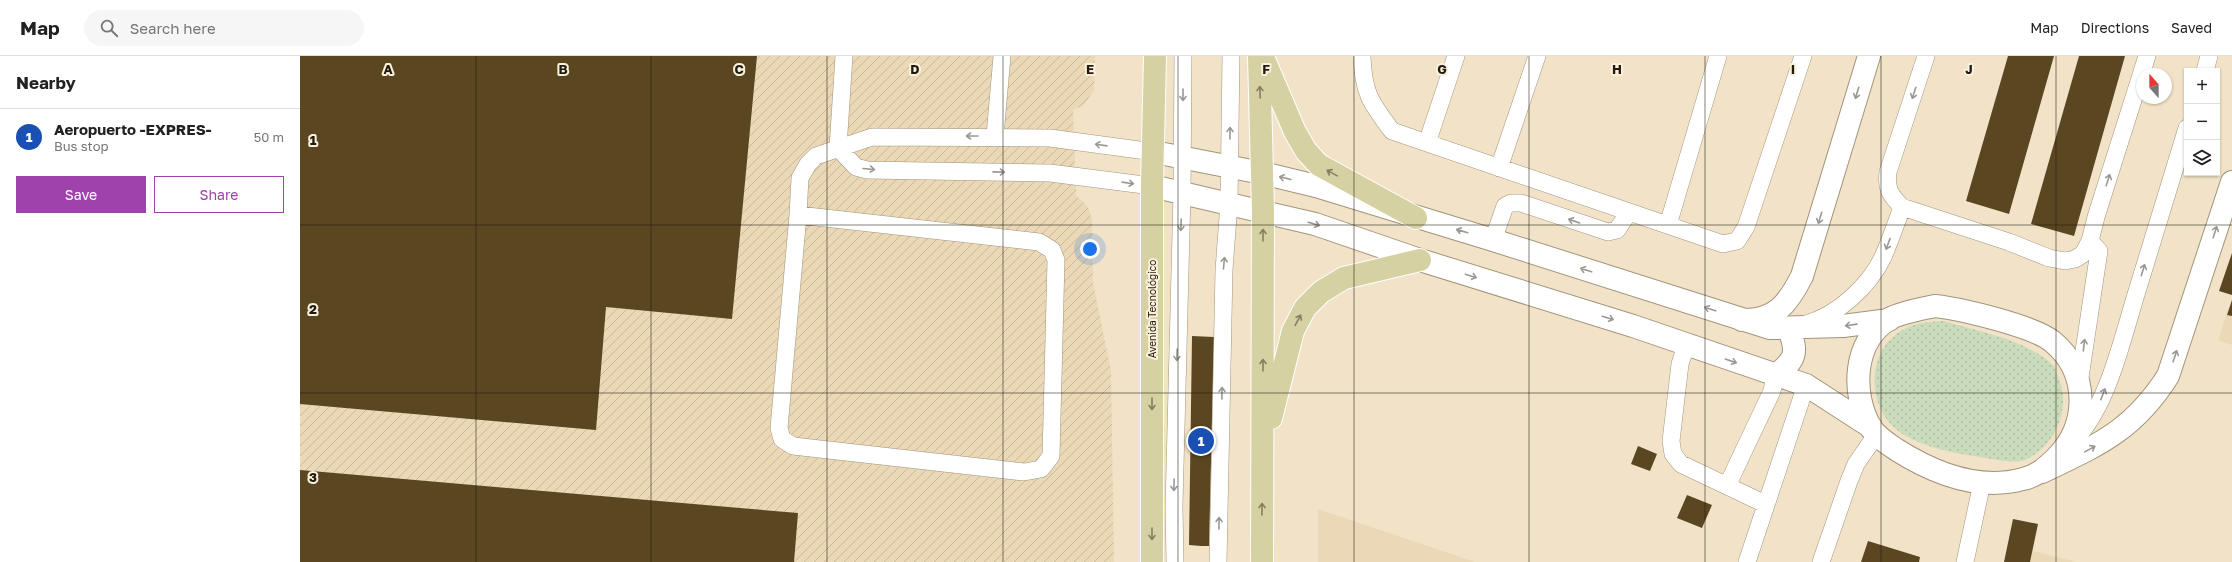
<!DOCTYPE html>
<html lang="en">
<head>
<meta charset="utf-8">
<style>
  body { margin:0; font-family:"Golos Text",sans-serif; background:#f6f6f6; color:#222 }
  .controls { position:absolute; right:12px; top:12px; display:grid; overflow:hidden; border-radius:0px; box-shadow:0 1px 3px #0004 }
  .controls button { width:36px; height:36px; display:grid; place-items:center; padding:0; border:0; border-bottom:1px solid #e0e0e0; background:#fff; color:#222; font:20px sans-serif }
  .compass { position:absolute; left:1836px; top:12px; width:36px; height:36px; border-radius:50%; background:#fff; box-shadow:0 1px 3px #0004; rotate:339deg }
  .you { position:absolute; left:790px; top:193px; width:14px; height:14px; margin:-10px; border:3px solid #fff; border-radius:50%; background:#1a73e8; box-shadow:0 0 0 6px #1a73e833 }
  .badge { display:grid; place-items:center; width:26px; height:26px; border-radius:50%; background:#a042ab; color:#fff; font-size:13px; font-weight:700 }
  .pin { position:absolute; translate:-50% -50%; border:2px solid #fff; box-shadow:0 1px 4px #0006 }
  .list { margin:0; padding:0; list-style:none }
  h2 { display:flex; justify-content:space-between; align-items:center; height:52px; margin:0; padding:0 16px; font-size:17px }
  h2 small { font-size:13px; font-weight:400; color:#767676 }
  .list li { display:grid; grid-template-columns:26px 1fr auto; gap:12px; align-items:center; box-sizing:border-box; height:56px; padding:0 16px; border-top:1px solid #e0e0e0 }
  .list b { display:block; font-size:15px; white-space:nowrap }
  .list p { margin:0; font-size:13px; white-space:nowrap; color:#767676 }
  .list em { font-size:13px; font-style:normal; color:#767676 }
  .actions { display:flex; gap:8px; padding:12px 16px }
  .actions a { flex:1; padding:9px 0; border:1px solid #a042ab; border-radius:0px; text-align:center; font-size:14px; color:#a042ab }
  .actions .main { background:#a042ab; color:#fff }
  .icon { flex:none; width:22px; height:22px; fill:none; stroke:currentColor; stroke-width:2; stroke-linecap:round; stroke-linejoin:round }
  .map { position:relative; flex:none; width:1932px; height:506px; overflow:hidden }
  header { display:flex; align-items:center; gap:24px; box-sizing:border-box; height:56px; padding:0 20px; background:#fff; border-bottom:1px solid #e0e0e0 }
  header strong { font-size:19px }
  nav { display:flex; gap:22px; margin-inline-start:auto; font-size:14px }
  .search { width:280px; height:36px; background:#f6f6f6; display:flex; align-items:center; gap:10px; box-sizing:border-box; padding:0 14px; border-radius:22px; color:#767676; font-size:15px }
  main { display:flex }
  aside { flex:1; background:#fff }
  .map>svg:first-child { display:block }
</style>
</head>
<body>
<header>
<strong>Map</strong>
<div class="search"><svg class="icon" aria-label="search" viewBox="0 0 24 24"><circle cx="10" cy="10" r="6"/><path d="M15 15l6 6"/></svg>Search here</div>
<nav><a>Map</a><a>Directions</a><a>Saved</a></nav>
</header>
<main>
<aside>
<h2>Nearby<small></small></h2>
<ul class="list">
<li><span class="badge" style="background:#1a4fb4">1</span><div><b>Aeropuerto -EXPRES-</b><p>Bus stop</p></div><em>50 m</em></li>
</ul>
<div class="actions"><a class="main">Save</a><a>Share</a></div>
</aside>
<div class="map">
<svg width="1932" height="506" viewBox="0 0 1932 506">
  <defs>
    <pattern id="industrial-furrows" width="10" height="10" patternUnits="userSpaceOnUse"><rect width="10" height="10" fill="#ead8b6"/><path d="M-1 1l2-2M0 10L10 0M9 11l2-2" fill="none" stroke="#c8b99b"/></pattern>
    <pattern id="park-dots" width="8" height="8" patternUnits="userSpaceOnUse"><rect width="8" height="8" fill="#cbdcbc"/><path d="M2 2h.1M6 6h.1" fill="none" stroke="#aebca1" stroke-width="1.8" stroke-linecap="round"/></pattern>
  </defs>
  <rect width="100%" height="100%" fill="#f2e3c8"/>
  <path fill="#ead8b6" d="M 1932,243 L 1932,289 L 1918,284 Z
    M 1018,453 L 1175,506 L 1018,506 Z
    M 1733,495 L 1777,506 L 1730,506 Z"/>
  <path fill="url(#industrial-furrows)" d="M 0,0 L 795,0 L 794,34 L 784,49 L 773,54 L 776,139 L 788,151 L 792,164 L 793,227 L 811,315 L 814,506 L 0,506 Z"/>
  <path fill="url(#park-dots)" d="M 1644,265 C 1680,276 1725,283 1753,309 C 1756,313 1757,319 1759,323 C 1771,353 1755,391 1725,404 C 1716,407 1701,405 1692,403 C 1661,398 1622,393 1597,374 C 1567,350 1566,296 1601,275 C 1615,266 1628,266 1644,265 Z"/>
  <path fill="#5a4721" d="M 0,0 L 457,0 L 432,263 L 306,251 L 296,374 L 0,348 Z
    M 1708,0 L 1754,0 L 1709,158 L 1666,145 Z
    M 1779,0 L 1825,0 L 1774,180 L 1731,168 Z
    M 1932,197 L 1932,239 L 1919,235 Z
    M 1932,244 L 1932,260 L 1927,259 Z
    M 892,280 L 914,281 L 909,490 L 901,490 L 889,489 Z
    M 1338,390 L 1357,398 L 1350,415 L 1331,408 Z
    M 0,414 L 498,457 L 494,506 L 0,506 Z
    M 1387,439 L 1412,449 L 1402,472 L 1377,462 Z
    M 1713,463 L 1738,468 L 1730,506 L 1704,506 Z
    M 1568,485 L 1620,501 L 1619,506 L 1561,506 Z"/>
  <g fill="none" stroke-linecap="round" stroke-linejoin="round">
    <g stroke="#a2947b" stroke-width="18">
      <path id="service" d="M 544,0 L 538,92 L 556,111 L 567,114 L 750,117 L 852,130
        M 1062,0 C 1063,37 1071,47 1092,75 L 1423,188 L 1437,185 L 1446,171 L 1503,0
        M 1626,0 L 1588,116 C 1586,133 1590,139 1602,151 L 1709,186 L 1749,202 L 1765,205 L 1775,203 L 1783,198 L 1790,185 L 1796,161 L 1847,0
        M 1905,15 L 1909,0
        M 695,80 L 702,0
        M 1127,87 L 1156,0
        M 1199,112 L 1237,0
        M 498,159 L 739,186 L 752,194 L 756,204 L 751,400 L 741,413 L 724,416 L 493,390 L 482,383 L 479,372 Z
        M 498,159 L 500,122 L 508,108 L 516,100 L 572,81 L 750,82 L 854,96
        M 1368,169 L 1418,0
        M 1193,184 L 1205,150 L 1211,147 L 1221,147 L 1308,176 L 1317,174 L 1329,156
        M 1506,268 C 1538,259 1569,230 1583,201 C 1590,185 1596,168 1602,151
        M 1386,289 L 1380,308 L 1371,385 L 1373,398 L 1381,408 L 1465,448
        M 1779,328 L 1799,195 L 1790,185
        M 1772,386 C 1808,353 1823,279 1838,232 C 1854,179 1871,125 1887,72
        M 1427,430 L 1472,335 L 1475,320
        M 875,506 L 874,450 L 882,137 L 883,0
        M 918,506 L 924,214 L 929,147 L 931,0
        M 1447,506 L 1506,329
        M 1521,506 L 1549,425 L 1556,408 L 1576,379
        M 1665,506 L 1682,427"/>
    </g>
    <g stroke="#a2947b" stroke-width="24">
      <path id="minor" d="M 1442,264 C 1475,265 1488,248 1502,220 L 1569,0
        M 1742,416 C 1798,389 1833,375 1868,320 L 1932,126"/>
    </g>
    <g stroke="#a2947b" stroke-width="24">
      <path id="tertiary" d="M 854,96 L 962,117 L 1016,130 L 1193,184 L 1470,272 L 1543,270 L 1589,264
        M 852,130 L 1015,168 L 1120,204 L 1333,270 L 1506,329 L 1571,371
        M 1635,250 C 1661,253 1734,270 1753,286 C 1789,316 1789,368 1757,401 C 1747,411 1737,420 1723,423 C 1679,435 1635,418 1597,394 C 1588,388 1577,381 1571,372 C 1551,338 1553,285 1589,263 C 1602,256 1621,253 1635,250 Z
        M 1475,320 C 1496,303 1498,298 1489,273"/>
    </g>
    <g stroke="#fff" stroke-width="24">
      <path id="primary" d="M 959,0 L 963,155 L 962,506
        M 963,1 L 995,76 L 1006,95 L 1019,109 L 1116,162
        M 971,362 L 993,275 L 1005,252 L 1021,236 L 1044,222 L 1120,204
        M 852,506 L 852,130 L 855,0"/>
    </g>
    <use href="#service" stroke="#fff" stroke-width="17"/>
    <use href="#minor" stroke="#fff" stroke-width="22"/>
    <use href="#tertiary" stroke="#fff" stroke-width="22"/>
    <use href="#primary" stroke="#d6d1a2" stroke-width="22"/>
  </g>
  <defs><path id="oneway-shaft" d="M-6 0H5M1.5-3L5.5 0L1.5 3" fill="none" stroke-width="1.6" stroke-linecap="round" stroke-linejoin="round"/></defs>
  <g stroke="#847f61">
    <use href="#oneway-shaft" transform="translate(960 36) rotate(-92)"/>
    <use href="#oneway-shaft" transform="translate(1032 117) rotate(-151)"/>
    <use href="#oneway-shaft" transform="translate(963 179) rotate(-90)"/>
    <use href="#oneway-shaft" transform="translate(998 264) rotate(-62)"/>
    <use href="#oneway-shaft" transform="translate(963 309) rotate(-90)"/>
    <use href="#oneway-shaft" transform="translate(852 348) rotate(90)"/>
    <use href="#oneway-shaft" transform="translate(962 453) rotate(-89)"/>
    <use href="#oneway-shaft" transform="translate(852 478) rotate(90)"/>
  </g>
  <g stroke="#9b9894">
    <use href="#oneway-shaft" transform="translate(1557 37) rotate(107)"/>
    <use href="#oneway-shaft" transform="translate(1614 37) rotate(108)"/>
    <use href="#oneway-shaft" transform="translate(883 39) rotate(90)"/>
    <use href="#oneway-shaft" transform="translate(930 77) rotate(-90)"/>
    <use href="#oneway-shaft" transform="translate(672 80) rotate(180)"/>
    <use href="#oneway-shaft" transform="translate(801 89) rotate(-172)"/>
    <use href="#oneway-shaft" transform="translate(569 113) rotate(5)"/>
    <use href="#oneway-shaft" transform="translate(699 116) rotate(1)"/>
    <use href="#oneway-shaft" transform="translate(985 122) rotate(-166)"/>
    <use href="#oneway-shaft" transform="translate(1808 124) rotate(-72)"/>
    <use href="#oneway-shaft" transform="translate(828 127) rotate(8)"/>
    <use href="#oneway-shaft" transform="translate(1520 162) rotate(107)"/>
    <use href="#oneway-shaft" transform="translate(1274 165) rotate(-161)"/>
    <use href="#oneway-shaft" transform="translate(1014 168) rotate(16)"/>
    <use href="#oneway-shaft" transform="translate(881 169) rotate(92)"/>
    <use href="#oneway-shaft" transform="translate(1162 175) rotate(-164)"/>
    <use href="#oneway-shaft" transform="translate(1915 176) rotate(-72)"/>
    <use href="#oneway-shaft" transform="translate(1588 188) rotate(111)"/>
    <use href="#oneway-shaft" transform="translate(924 207) rotate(-85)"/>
    <use href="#oneway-shaft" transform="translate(1286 214) rotate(-162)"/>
    <use href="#oneway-shaft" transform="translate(1843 214) rotate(-73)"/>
    <use href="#oneway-shaft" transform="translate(1171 220) rotate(17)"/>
    <use href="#oneway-shaft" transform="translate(1410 253) rotate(-162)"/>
    <use href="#oneway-shaft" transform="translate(1308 262) rotate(17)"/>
    <use href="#oneway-shaft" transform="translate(1551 269) rotate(172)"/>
    <use href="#oneway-shaft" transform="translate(1784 289) rotate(-83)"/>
    <use href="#oneway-shaft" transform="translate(877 299) rotate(92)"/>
    <use href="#oneway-shaft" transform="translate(1875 300) rotate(-72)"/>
    <use href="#oneway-shaft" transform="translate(1431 305) rotate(19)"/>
    <use href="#oneway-shaft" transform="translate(922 337) rotate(-89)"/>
    <use href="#oneway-shaft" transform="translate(1803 338) rotate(-69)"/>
    <use href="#oneway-shaft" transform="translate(1790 393) rotate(-29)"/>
    <use href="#oneway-shaft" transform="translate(874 429) rotate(91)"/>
    <use href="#oneway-shaft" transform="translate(919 467) rotate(-89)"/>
  </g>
  <path fill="none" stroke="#201b11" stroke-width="1" stroke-opacity="0.55" d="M 176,0 L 176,506M 351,0 L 351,506M 527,0 L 527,506M 703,0 L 703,506M 878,0 L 878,506M 1054,0 L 1054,506M 1229,0 L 1229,506M 1405,0 L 1405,506M 1581,0 L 1581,506M 1756,0 L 1756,506M 0,169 L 1932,169M 0,337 L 1932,337"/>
  <g text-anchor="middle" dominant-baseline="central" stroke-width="4" stroke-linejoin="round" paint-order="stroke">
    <g font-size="10" fill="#201b11" stroke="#fdf1db">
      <text transform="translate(852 253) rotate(-90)">Avenida Tecnológico</text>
    </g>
  </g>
  <g font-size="13" text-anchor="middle" font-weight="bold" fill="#201b11" stroke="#fdf1db" stroke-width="4" stroke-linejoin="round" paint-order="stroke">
    <text x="88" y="18">A</text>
    <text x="263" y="18">B</text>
    <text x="439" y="18">C</text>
    <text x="615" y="18">D</text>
    <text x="790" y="18">E</text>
    <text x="966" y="18">F</text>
    <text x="1142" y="18">G</text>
    <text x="1317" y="18">H</text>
    <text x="1493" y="18">I</text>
    <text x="1669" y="18">J</text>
    <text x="13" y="89">1</text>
    <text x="13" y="258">2</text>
    <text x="13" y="426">3</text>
  </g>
</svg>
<div class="controls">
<button>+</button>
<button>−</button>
<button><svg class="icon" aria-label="layers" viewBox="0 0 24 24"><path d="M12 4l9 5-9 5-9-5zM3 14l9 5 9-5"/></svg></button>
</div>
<svg class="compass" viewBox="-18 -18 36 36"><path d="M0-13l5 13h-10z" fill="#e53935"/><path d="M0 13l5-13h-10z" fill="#767676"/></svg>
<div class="you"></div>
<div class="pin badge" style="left:901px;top:385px;background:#1a4fb4">1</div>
</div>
</main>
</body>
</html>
